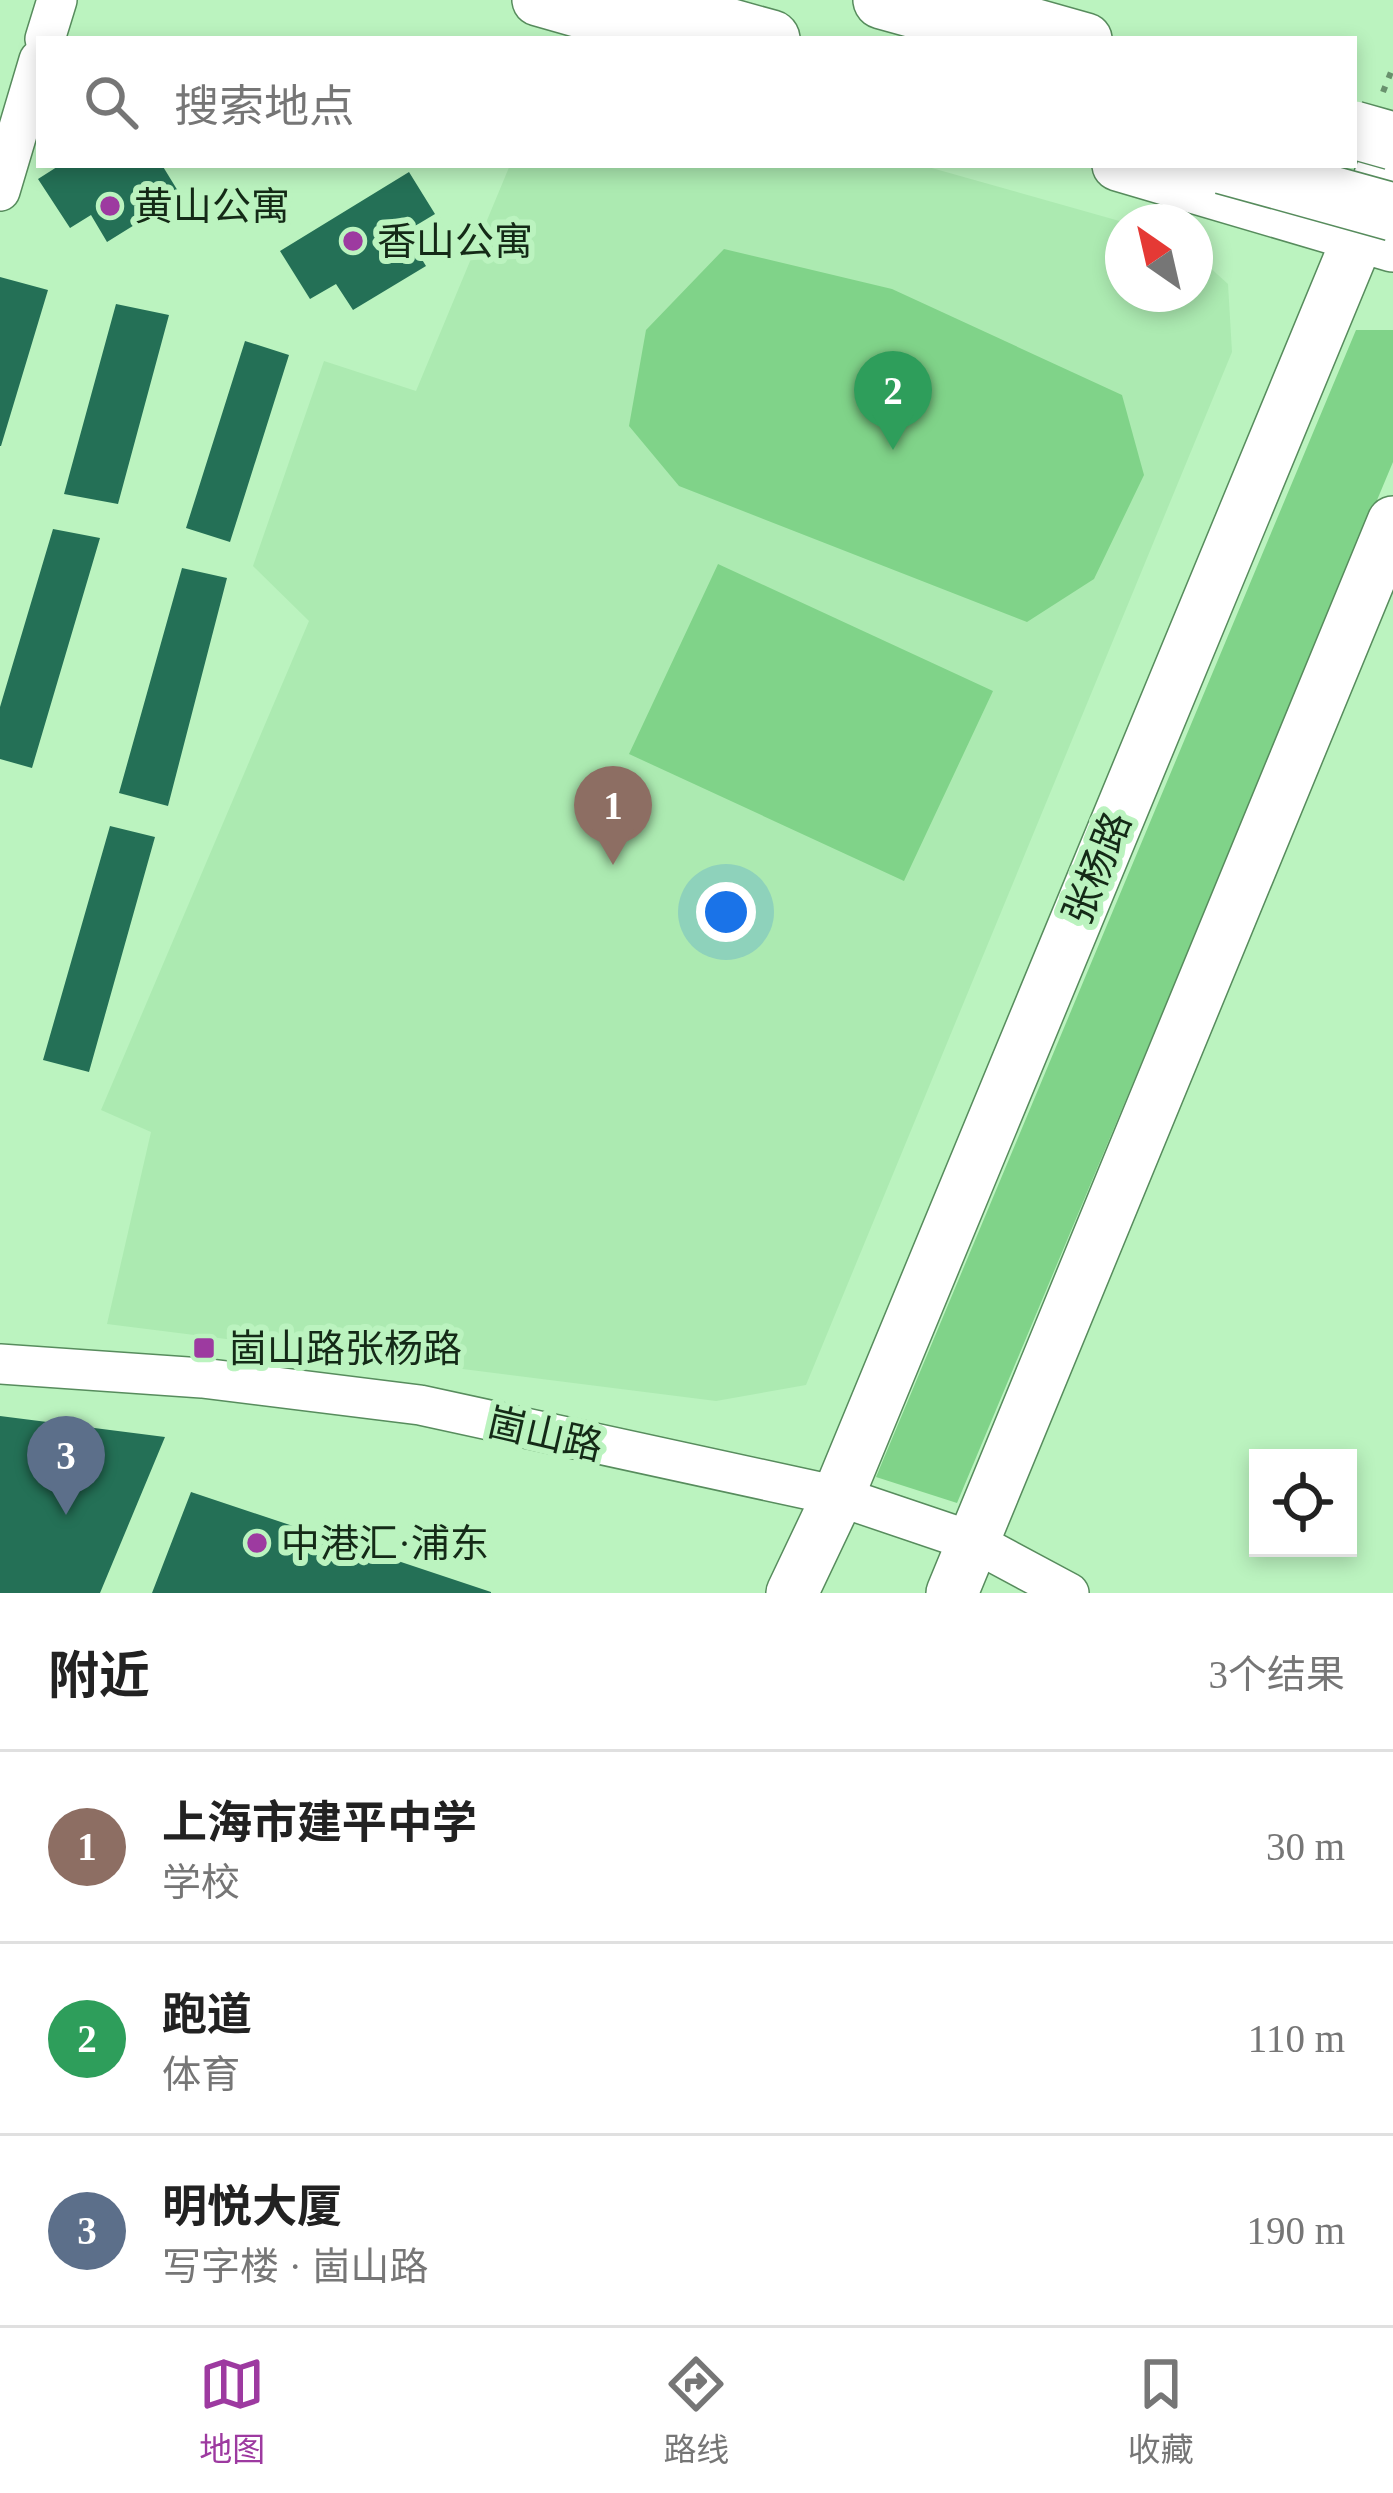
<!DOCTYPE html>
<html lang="zh">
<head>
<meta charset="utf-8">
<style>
  body { margin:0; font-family:"Times New Roman","Noto Sans SC",serif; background:#f2f2f2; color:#222 }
  .controls { position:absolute; right:36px; bottom:36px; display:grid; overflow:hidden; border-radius:0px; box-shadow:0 6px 18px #0003 }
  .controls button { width:108px; height:108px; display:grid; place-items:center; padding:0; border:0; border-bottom:3px solid #e0e0e0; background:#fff; color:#222; font:60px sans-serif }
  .compass { position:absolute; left:1105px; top:204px; width:108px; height:108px; border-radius:50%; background:#fff; box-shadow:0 6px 18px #0003; rotate:326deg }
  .you { position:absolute; left:726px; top:912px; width:42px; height:42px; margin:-30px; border:9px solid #fff; border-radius:50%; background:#1a73e8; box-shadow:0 0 0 18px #1a73e833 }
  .badge { display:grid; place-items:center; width:78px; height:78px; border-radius:50%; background:#9d3aa0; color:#fff; font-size:39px; font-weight:700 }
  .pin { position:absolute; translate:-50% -99px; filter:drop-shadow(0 3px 6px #0008) }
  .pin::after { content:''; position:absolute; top:63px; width:42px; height:36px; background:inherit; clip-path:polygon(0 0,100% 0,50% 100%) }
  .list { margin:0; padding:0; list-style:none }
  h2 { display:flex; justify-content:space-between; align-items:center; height:156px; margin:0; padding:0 48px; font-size:51px }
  h2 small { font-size:39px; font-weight:400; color:#767676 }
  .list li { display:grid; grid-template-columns:78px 1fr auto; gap:36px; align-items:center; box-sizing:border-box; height:192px; padding:0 48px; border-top:3px solid #e0e0e0 }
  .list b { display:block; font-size:45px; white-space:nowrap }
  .list p { margin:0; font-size:39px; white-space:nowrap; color:#767676 }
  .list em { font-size:39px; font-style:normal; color:#767676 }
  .icon { flex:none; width:66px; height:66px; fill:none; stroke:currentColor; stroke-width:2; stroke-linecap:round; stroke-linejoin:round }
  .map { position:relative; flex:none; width:1393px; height:1593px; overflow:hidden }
  .search { position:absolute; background:#fff; box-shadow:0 6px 18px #0003; left:36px; right:36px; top:36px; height:132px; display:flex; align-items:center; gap:30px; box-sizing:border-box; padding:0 42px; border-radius:0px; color:#767676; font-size:45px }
  .sheet { height:732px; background:#fff }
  nav { display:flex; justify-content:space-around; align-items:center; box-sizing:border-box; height:168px; border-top:3px solid #e0e0e0; background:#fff; font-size:33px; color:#767676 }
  nav a { display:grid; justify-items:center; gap:6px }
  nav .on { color:#9d3aa0 }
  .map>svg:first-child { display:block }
</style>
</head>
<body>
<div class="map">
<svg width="1393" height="1593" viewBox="0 0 1393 1593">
  <rect width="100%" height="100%" fill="#bbf3bf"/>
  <path fill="#aceab1" d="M 510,165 L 921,165 L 1123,222 L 1123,294 L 1195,294 L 1195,254 L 1228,284 L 1232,352 L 806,1385 L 716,1401 L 107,1324 L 151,1132 L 101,1110 L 309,621 L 253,566 L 324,361 L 416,391 Z"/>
  <path fill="#80d389" d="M 724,249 L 892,289 L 1122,395 L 1144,475 L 1094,579 L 1027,622 L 679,486 L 629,426 L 646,330 Z
    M 1356,330 L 1393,330 L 1393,462 L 957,1503 L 876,1477 Z
    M 718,564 L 993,691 L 904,881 L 629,754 Z"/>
  <path fill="#247056" d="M 60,165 L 162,165 L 181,196 L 107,242 L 91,215 L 70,228 L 38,179 Z
    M 409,172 L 435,214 L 405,232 L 426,266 L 353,310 L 336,284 L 310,299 L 280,251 Z
    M 0,277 L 48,290 L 1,446 L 0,446 Z
    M 116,304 L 169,315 L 118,504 L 64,494 Z
    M 245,341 L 289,355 L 230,542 L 186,528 Z
    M 53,529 L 100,538 L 32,768 L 0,759 L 0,707 Z
    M 182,568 L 227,578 L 168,806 L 119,793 Z
    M 110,826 L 155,837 L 89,1072 L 43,1060 Z
    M 0,1416 L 165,1437 L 100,1593 L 0,1593 Z
    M 191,1492 L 491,1592 L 491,1593 L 152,1593 Z"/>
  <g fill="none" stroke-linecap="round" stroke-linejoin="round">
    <g stroke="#578c5d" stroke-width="42">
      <path id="minor" d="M 45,39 L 57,0
        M 0,191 L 39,60
        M 0,1364 L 202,1378 L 420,1405 L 838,1496 L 974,1542 L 1069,1593"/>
    </g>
    <g stroke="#578c5d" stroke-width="54">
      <path id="major" d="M 538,0 L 675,39
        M 983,10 L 1086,39
        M 1118,165 L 1393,246
        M 792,1593 L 838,1496 L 1359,236 L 1393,139
        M 952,1593 L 1393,522"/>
    </g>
    <g stroke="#578c5d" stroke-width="60">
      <path id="highway" d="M 631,0 L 771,39
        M 882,0 L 1023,39"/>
    </g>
    <path stroke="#69916d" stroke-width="6" stroke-dasharray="6 9" stroke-linecap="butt" d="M 1383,92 L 1393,67"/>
    <use href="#minor" stroke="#fff" stroke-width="39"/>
    <use href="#major" stroke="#fff" stroke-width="51"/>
    <use href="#highway" stroke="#fff" stroke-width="57"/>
    <g stroke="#578c5d" stroke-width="60" stroke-linecap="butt">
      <path id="highway-bridge" d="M 1354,130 L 1393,141
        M 1223,165 L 1393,212"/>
    </g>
    <use href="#highway-bridge" stroke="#fff" stroke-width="57"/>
  </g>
  <g fill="#9d3aa0" stroke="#bbf3bf" stroke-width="4.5">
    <circle cx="110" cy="206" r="12"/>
    <circle cx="353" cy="241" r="12"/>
    <rect x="192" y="1336" width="24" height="24" rx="6"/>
    <circle cx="257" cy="1543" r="12"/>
  </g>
  <g text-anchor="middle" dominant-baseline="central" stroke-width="12" stroke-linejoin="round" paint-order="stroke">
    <g font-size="39" fill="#142a17" stroke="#bbf3bf" text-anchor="start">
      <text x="134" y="206">黄山公寓</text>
      <text x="377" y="241">香山公寓</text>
      <text x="228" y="1348">崮山路张杨路</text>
      <text x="281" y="1543">中港汇·浦东</text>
    </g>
    <g font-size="39" fill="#142a17" stroke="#bbf3bf">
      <text transform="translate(1097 868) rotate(-68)">张杨路</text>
      <text transform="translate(545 1434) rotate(13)">崮山路</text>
    </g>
  </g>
</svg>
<div class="controls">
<button><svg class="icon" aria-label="locate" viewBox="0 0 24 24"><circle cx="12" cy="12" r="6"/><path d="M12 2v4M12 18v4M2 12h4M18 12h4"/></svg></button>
</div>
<svg class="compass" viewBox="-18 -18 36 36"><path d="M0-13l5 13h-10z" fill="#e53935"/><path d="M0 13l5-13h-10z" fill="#767676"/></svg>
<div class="you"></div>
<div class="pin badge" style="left:613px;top:865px;background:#8d6e63">1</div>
<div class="pin badge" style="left:893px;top:450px;background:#2e9e5b">2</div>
<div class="pin badge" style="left:66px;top:1515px;background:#5c6f8a">3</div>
<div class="search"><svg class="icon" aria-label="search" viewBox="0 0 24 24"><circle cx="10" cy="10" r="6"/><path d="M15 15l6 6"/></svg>搜索地点</div>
</div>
<section class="sheet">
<h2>附近<small>3个结果</small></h2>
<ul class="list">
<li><span class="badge" style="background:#8d6e63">1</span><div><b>上海市建平中学</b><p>学校</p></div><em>30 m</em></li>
<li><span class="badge" style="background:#2e9e5b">2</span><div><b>跑道</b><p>体育</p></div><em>110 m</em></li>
<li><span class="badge" style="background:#5c6f8a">3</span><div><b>明悦大厦</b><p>写字楼 · 崮山路</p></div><em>190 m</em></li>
</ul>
</section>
<nav>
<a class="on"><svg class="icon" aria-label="map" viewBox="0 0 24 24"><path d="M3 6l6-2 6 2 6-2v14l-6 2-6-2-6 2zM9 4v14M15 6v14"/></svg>地图</a>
<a><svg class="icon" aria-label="directions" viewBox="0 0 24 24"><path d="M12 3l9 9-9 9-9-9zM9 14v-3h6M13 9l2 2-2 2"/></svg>路线</a>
<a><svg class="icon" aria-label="saved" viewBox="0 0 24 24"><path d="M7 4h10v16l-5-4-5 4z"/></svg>收藏</a>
</nav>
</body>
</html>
